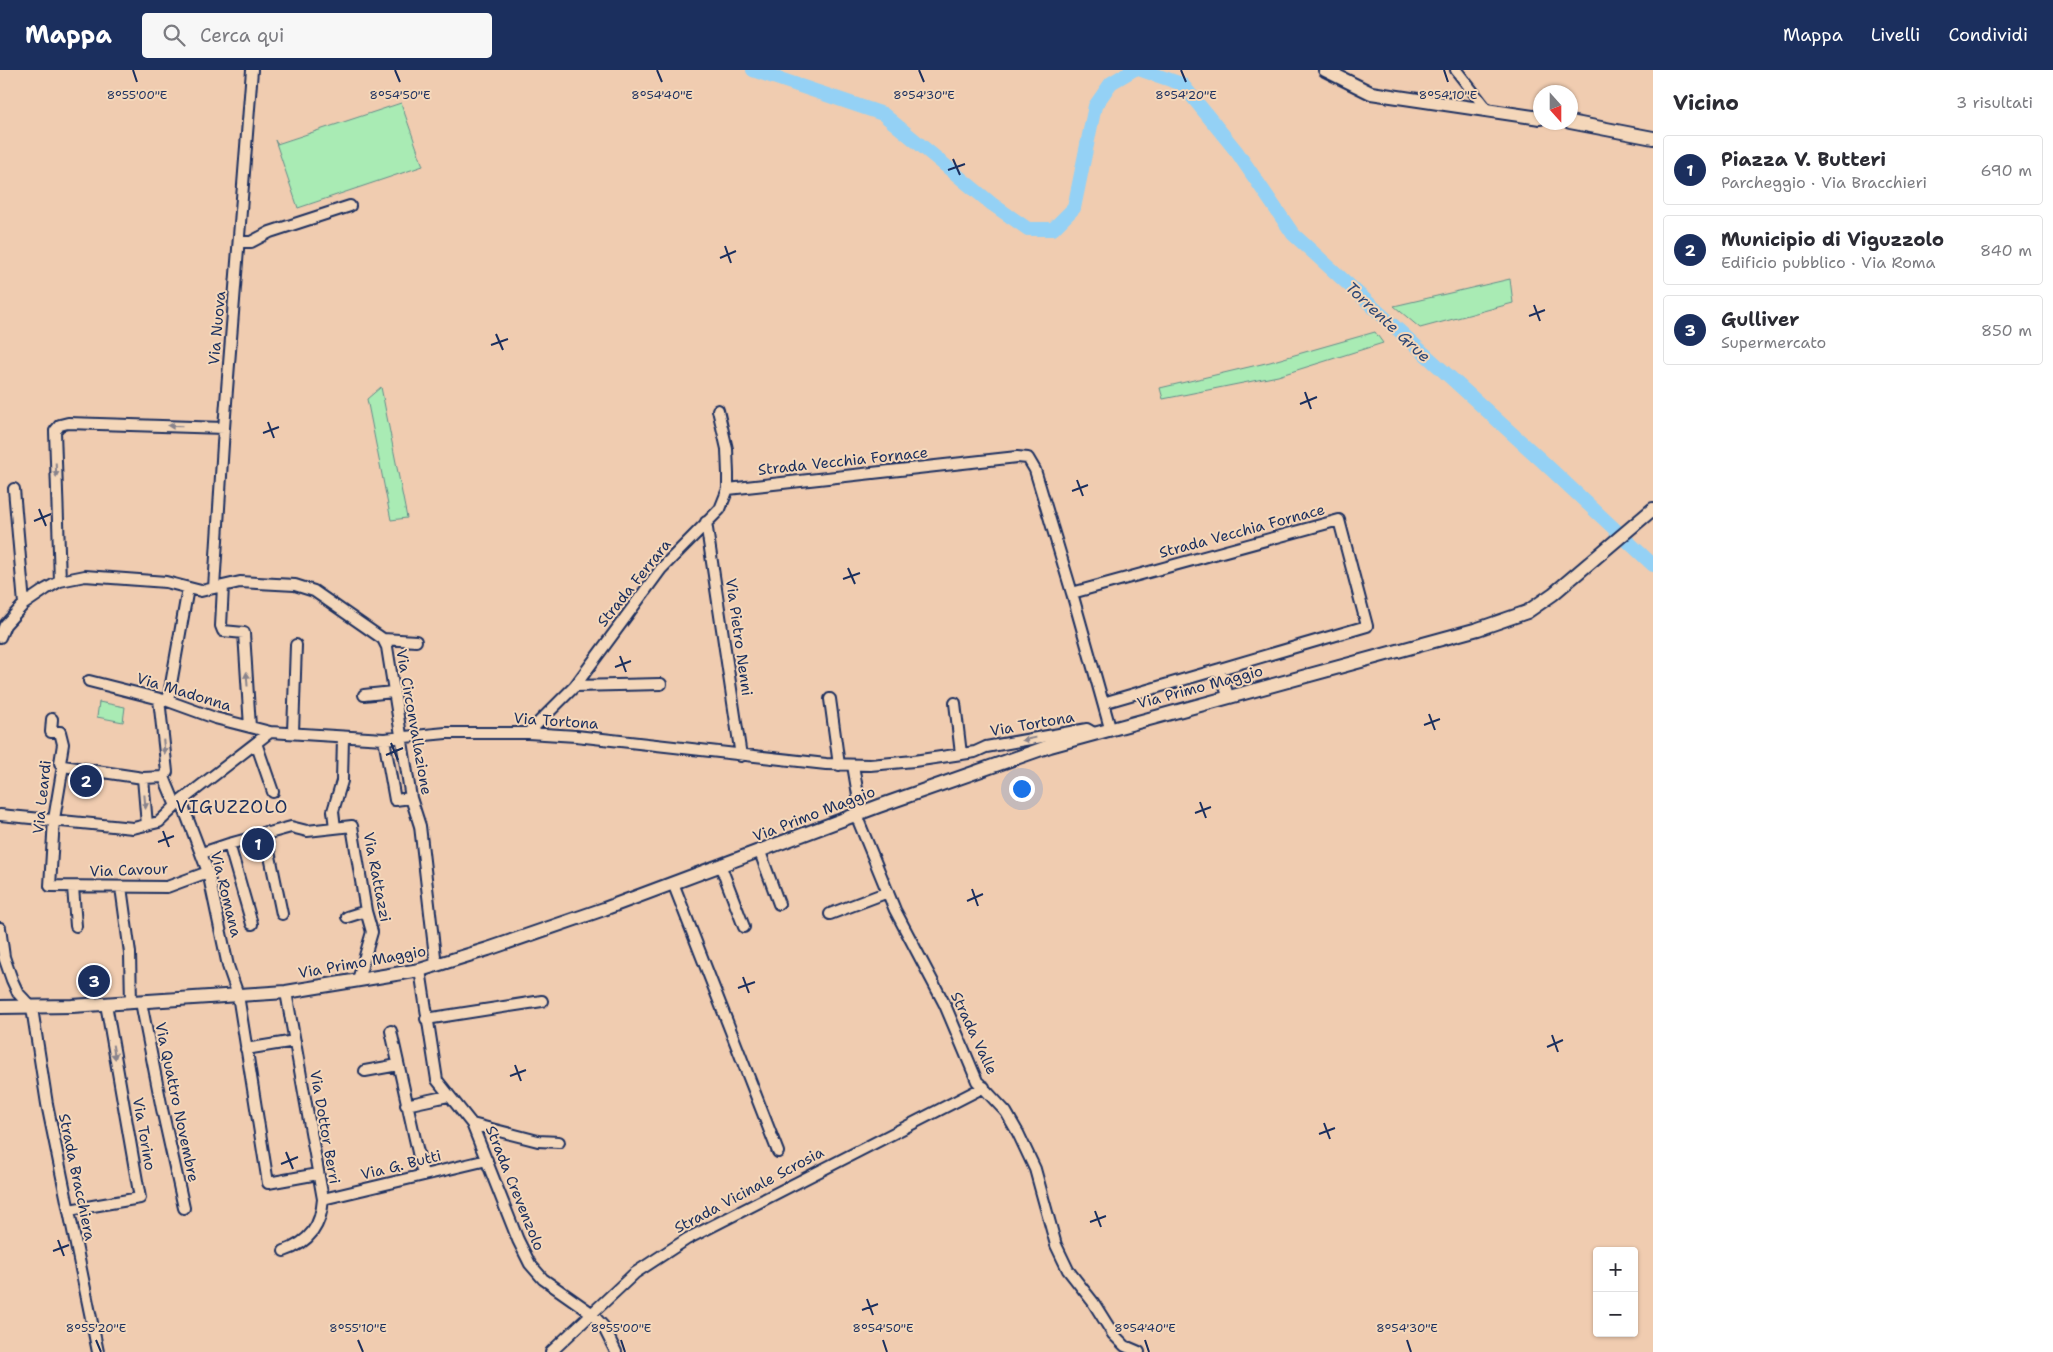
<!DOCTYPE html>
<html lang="it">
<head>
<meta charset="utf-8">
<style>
  body { margin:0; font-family:"Shantell Sans",sans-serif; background:#f7f7f7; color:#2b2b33 }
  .controls { position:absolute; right:15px; bottom:15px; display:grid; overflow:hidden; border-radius:5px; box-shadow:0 1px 4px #0004 }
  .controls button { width:45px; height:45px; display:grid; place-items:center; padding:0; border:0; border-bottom:1px solid #e1e1e2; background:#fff; color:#2b2b33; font:25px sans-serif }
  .compass { position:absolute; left:1533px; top:15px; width:45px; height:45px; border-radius:50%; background:#fff; box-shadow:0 1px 4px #0004; rotate:159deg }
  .you { position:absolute; left:1021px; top:718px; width:18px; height:18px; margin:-12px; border:4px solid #fff; border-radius:50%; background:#1a73e8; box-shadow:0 0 0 8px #1a73e833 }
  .badge { display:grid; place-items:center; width:32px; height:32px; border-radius:50%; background:#1b2f5e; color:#fff; font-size:16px; font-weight:700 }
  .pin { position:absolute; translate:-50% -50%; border:2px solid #fff; box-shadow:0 1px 5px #0006 }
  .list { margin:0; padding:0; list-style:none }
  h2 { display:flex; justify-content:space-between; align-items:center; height:65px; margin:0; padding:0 20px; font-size:21px }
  h2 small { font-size:16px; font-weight:400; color:#7c7c81 }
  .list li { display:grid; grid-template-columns:32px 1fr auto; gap:15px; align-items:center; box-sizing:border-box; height:70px; margin:0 10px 10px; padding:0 10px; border:1px solid #e1e1e2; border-radius:5px }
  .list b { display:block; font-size:19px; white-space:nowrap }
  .list p { margin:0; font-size:16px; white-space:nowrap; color:#7c7c81 }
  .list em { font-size:16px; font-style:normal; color:#7c7c81 }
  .icon { flex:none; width:28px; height:28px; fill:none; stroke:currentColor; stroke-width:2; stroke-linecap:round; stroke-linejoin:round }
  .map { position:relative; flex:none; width:1653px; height:1282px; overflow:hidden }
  header { display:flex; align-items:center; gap:30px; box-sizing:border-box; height:70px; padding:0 25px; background:#1b2f5e; color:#fff }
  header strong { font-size:24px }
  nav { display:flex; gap:28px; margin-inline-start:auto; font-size:18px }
  .search { width:350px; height:45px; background:#f7f7f7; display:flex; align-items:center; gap:12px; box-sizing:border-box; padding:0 18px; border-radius:5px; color:#7c7c81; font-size:19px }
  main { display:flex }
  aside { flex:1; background:#fff }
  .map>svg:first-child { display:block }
</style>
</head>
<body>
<header>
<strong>Mappa</strong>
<div class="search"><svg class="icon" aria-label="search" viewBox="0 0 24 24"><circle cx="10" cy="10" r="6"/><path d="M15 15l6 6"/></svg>Cerca qui</div>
<nav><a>Mappa</a><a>Livelli</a><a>Condividi</a></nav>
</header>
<main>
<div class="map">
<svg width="1653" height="1282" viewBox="0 0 1653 1282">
  <rect width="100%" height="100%" fill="#f0ccb0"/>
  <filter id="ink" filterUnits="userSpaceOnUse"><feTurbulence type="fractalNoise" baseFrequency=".02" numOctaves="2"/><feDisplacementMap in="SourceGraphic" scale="10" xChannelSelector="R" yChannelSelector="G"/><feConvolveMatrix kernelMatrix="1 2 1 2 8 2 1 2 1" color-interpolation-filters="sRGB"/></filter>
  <g filter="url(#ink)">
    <path fill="#a9ebb4" stroke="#628d89" d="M 401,33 L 423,96 L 298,138 L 275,70 L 277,74 Z
      M 1510,209 L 1513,233 L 1420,258 L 1394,236 Z
      M 1375,262 L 1383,273 L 1278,306 L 1163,329 L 1160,318 L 1270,292 Z
      M 381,317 L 407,448 L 391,450 L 367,329 Z
      M 99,632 L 125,637 L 123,652 L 97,647 Z"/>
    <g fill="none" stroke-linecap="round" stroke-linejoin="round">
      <path stroke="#94d1f5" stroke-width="14" d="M 753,0 L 883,44 L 992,134 L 1028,159 L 1053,159 L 1074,138 L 1095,36 L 1111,13 L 1133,0
        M 1141,0 L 1182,14 L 1237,82 L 1293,164 L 1540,389 L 1653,495"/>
      <g stroke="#1b2f5e" stroke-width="14">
        <path id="minor" d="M 1456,0 L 1488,41
          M 239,172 L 251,172 L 270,162 L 350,136
          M 14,419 L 24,534
          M 728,419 L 1017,387 L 1028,388 L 1035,400 L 1072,523
          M 706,452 L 741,686
          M 60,511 L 55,361 L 60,355 L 68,353 L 224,358
          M 223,516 L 221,556 L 223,561 L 244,563 L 250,657
          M 214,518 L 224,358 L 252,0
          M 0,567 L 5,555 L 24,534 L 46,519 L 60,511 L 85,506 L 166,512 L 201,521 L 240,512 L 295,515 L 314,521 L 383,569 L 387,577 L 411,728 L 420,756 L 436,895
          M 383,569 L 416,571
          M 1220,599 L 1103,633 L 1072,523 L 1339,450 L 1367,556 L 1220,599 L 1228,626
          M 89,611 L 168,631 L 215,648 L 270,662 L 384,669 L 446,663 L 528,663 L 576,666 L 826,694 L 870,695 L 914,691 L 975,682 L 986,677 L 1087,659 L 1094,663
          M 575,616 L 661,614
          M 364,625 L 393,622
          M 159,629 L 167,702 L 164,707 L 176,736
          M 830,629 L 839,695
          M 168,631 L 188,518
          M 955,633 L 961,684
          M 1103,633 L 1110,658
          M 52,649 L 51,662 L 60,662 L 63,674 L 60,693 L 63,696 L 54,749 L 50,816 L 167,817 L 208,802
          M 293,662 L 296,575
          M 528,663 L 575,616 L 661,499 L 720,439 L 728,419 L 728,404 L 727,379 L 718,340
          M 384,669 L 395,730 L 411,728
          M 256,673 L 273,722
          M 853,695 L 861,743
          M 63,696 L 143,708 L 164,707
          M 143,708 L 147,755
          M 181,731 L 208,802 L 228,896 L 238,925 L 268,1113 L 318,1104
          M 0,745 L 133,758 L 159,752 L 181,731 L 270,662
          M 856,745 L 895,840 L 945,935 L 977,1011 L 1006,1042 L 1018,1063 L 1035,1099 L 1056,1175 L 1068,1200 L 1093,1232 L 1113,1264 L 1125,1276 L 1139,1282
          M 335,758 L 333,741 L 342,711 L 343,667
          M 265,762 L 282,844
          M 229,774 L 291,757 L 307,761 L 352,756 L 366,841 L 372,862 L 358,910
          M 760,782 L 779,834
          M 202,783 L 229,774 L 252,854
          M 721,797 L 744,857
          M 673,813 L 778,1082
          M 73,817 L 76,856
          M 121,817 L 130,883 L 131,933
          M 830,844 L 888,822
          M 347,847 L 366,841
          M 0,858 L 4,887 L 12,910 L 18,923 L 32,938 L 47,1034 L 98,1282
          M 420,900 L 437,1010 L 472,1054 L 518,1170 L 530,1194 L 543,1209 L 590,1242 L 603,1256 L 616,1282
          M 141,932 L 162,1039 L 184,1138
          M 426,949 L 542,931
          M 391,961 L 423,1105
          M 246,979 L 295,971
          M 365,1001 L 398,995
          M 406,1035 L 448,1026
          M 472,1054 L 538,1071 L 559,1072
          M 323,1129 L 487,1090
          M 69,1140 L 140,1128 L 106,934
          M 284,1181 C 310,1172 321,1156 323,1129 L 286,922
          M 551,1282 L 635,1203 L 687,1169 L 984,1017"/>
      </g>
      <g stroke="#1b2f5e" stroke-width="16">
        <path id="major" d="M 1325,0 L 1371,23 L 1540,48
          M 1570,52 L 1653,68
          M 0,937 L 72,936 L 286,922 L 420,900 L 488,879 L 604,839 L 879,736 L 1050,676 L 1478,559 L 1527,542 L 1553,524 L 1653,439"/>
      </g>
      <use href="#minor" stroke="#f4d7ba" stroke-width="10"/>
      <use href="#major" stroke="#f4d7ba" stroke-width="12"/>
    </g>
    <defs><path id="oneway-solid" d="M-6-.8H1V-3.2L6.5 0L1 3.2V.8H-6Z" transform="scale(1.25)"/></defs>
    <g fill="#88838c">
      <use href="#oneway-solid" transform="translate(175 356) rotate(-178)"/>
      <use href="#oneway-solid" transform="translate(56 400) rotate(88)"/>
      <use href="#oneway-solid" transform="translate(247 609) rotate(-94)"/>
      <use href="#oneway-solid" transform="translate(1029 669) rotate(169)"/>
      <use href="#oneway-solid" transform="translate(164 677) rotate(84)"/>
      <use href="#oneway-solid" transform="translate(145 732) rotate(85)"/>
      <use href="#oneway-solid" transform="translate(114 982) rotate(80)"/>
    </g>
  </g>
  <path fill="none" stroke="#1b2f5e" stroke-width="2" d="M 133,0 L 137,12M 395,0 L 400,12M 657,0 L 662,12M 919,0 L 924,12M 1181,0 L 1186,12M 1444,0 L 1448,12M 953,89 L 960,105M 948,100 L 965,94M 725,176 L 731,193M 720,188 L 736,181M 1534,235 L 1540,251M 1529,246 L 1545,240M 496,264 L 503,280M 491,275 L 508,269M 1305,322 L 1311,339M 1300,334 L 1317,327M 268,352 L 274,368M 263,363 L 279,357M 1077,410 L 1083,426M 1072,421 L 1088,415M 39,439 L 46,456M 34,451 L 51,444M 848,498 L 855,514M 843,509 L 860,503M 620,586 L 626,602M 615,597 L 631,591M 1429,644 L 1435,660M 1424,655 L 1440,649M 391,673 L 398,690M 386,685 L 403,678M 1200,732 L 1206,748M 1195,743 L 1211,737M 163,761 L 169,777M 158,772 L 174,766M 972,819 L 978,836M 967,831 L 983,824M 743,907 L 749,923M 738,918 L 755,912M 1552,965 L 1558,982M 1547,977 L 1563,970M 515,995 L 521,1011M 510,1006 L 526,1000M 1324,1053 L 1330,1069M 1319,1064 L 1335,1058M 286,1082 L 293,1099M 281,1094 L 298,1087M 1095,1141 L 1101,1157M 1090,1152 L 1106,1146M 58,1170 L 64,1186M 53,1181 L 69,1175M 867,1229 L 873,1245M 862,1240 L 878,1234M 96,1270 L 101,1282M 358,1270 L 363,1282M 621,1270 L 625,1282M 883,1270 L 887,1282M 1145,1270 L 1149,1282M 1407,1270 L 1411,1282"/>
  <g text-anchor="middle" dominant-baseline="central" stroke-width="4" stroke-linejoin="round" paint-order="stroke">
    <g font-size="15" fill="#1b2f5e" stroke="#f4d7ba">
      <text transform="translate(217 258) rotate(-85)">Via Nuova</text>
      <text transform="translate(843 391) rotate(-6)">Strada Vecchia Fornace</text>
      <text transform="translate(1242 461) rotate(-15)">Strada Vecchia Fornace</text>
      <text transform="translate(634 513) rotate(-51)">Strada Ferrara</text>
      <text transform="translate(739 567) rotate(82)">Via Pietro Nenni</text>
      <text transform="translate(1200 617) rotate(-15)">Via Primo Maggio</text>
      <text transform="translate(184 622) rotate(17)">Via Madonna</text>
      <text transform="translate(556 651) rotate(4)">Via Tortona</text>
      <text transform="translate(414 652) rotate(80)">Via Circonvallazione</text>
      <text transform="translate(1032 654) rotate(-10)">Via Tortona</text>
      <text transform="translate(42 727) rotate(-84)">Via Leardi</text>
      <text transform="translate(814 744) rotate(-21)">Via Primo Maggio</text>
      <text transform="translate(129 800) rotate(-2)">Via Cavour</text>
      <text transform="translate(377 807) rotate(79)">Via Rattazzi</text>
      <text transform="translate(226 824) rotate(76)">Via Romana</text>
      <text transform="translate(362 892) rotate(-10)">Via Primo Maggio</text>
      <text transform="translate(974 963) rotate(65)">Strada Valle</text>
      <text transform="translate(177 1032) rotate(78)">Via Quattro Novembre</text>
      <text transform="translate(325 1057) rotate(80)">Via Dottor Berri</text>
      <text transform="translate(144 1064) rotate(80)">Via Torino</text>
      <text transform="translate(401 1095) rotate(-14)">Via G. Butti</text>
      <text transform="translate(77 1107) rotate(78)">Strada Bracchiera</text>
      <text transform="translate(515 1118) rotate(68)">Strada Crevenzolo</text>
      <text transform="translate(749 1120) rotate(-28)">Strada Vicinale Scrosia</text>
    </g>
    <g font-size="16" font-style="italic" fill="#2d4775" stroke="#f4d7ba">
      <text transform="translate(1388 252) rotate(43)">Torrente Grue</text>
    </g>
    <g font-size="18" letter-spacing="1" fill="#1b2f5e" stroke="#f4d7ba">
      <text x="232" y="737">VIGUZZOLO</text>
    </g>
  </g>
  <g font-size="12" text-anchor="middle" fill="#1b2f5e" stroke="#f4d7ba" stroke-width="4" stroke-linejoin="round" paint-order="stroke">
    <text x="137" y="29">8°55'00"E</text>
    <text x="400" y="29">8°54'50"E</text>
    <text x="662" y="29">8°54'40"E</text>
    <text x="924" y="29">8°54'30"E</text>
    <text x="1186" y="29">8°54'20"E</text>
    <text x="1448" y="29">8°54'10"E</text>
    <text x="96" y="1262">8°55'20"E</text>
    <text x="358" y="1262">8°55'10"E</text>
    <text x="621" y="1262">8°55'00"E</text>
    <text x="883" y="1262">8°54'50"E</text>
    <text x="1145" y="1262">8°54'40"E</text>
    <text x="1407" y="1262">8°54'30"E</text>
  </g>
</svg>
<div class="controls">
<button>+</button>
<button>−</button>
</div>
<svg class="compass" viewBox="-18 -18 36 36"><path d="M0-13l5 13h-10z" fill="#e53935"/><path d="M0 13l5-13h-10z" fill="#7c7c81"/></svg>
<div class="you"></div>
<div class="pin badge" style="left:258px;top:774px">1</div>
<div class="pin badge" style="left:86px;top:711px">2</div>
<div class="pin badge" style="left:94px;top:911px">3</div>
</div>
<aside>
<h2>Vicino<small>3 risultati</small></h2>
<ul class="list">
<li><span class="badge">1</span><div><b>Piazza V. Butteri</b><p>Parcheggio · Via Bracchieri</p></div><em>690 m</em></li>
<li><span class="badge">2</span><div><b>Municipio di Viguzzolo</b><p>Edificio pubblico · Via Roma</p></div><em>840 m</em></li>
<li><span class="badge">3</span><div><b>Gulliver</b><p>Supermercato</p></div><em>850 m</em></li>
</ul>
</aside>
</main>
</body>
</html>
